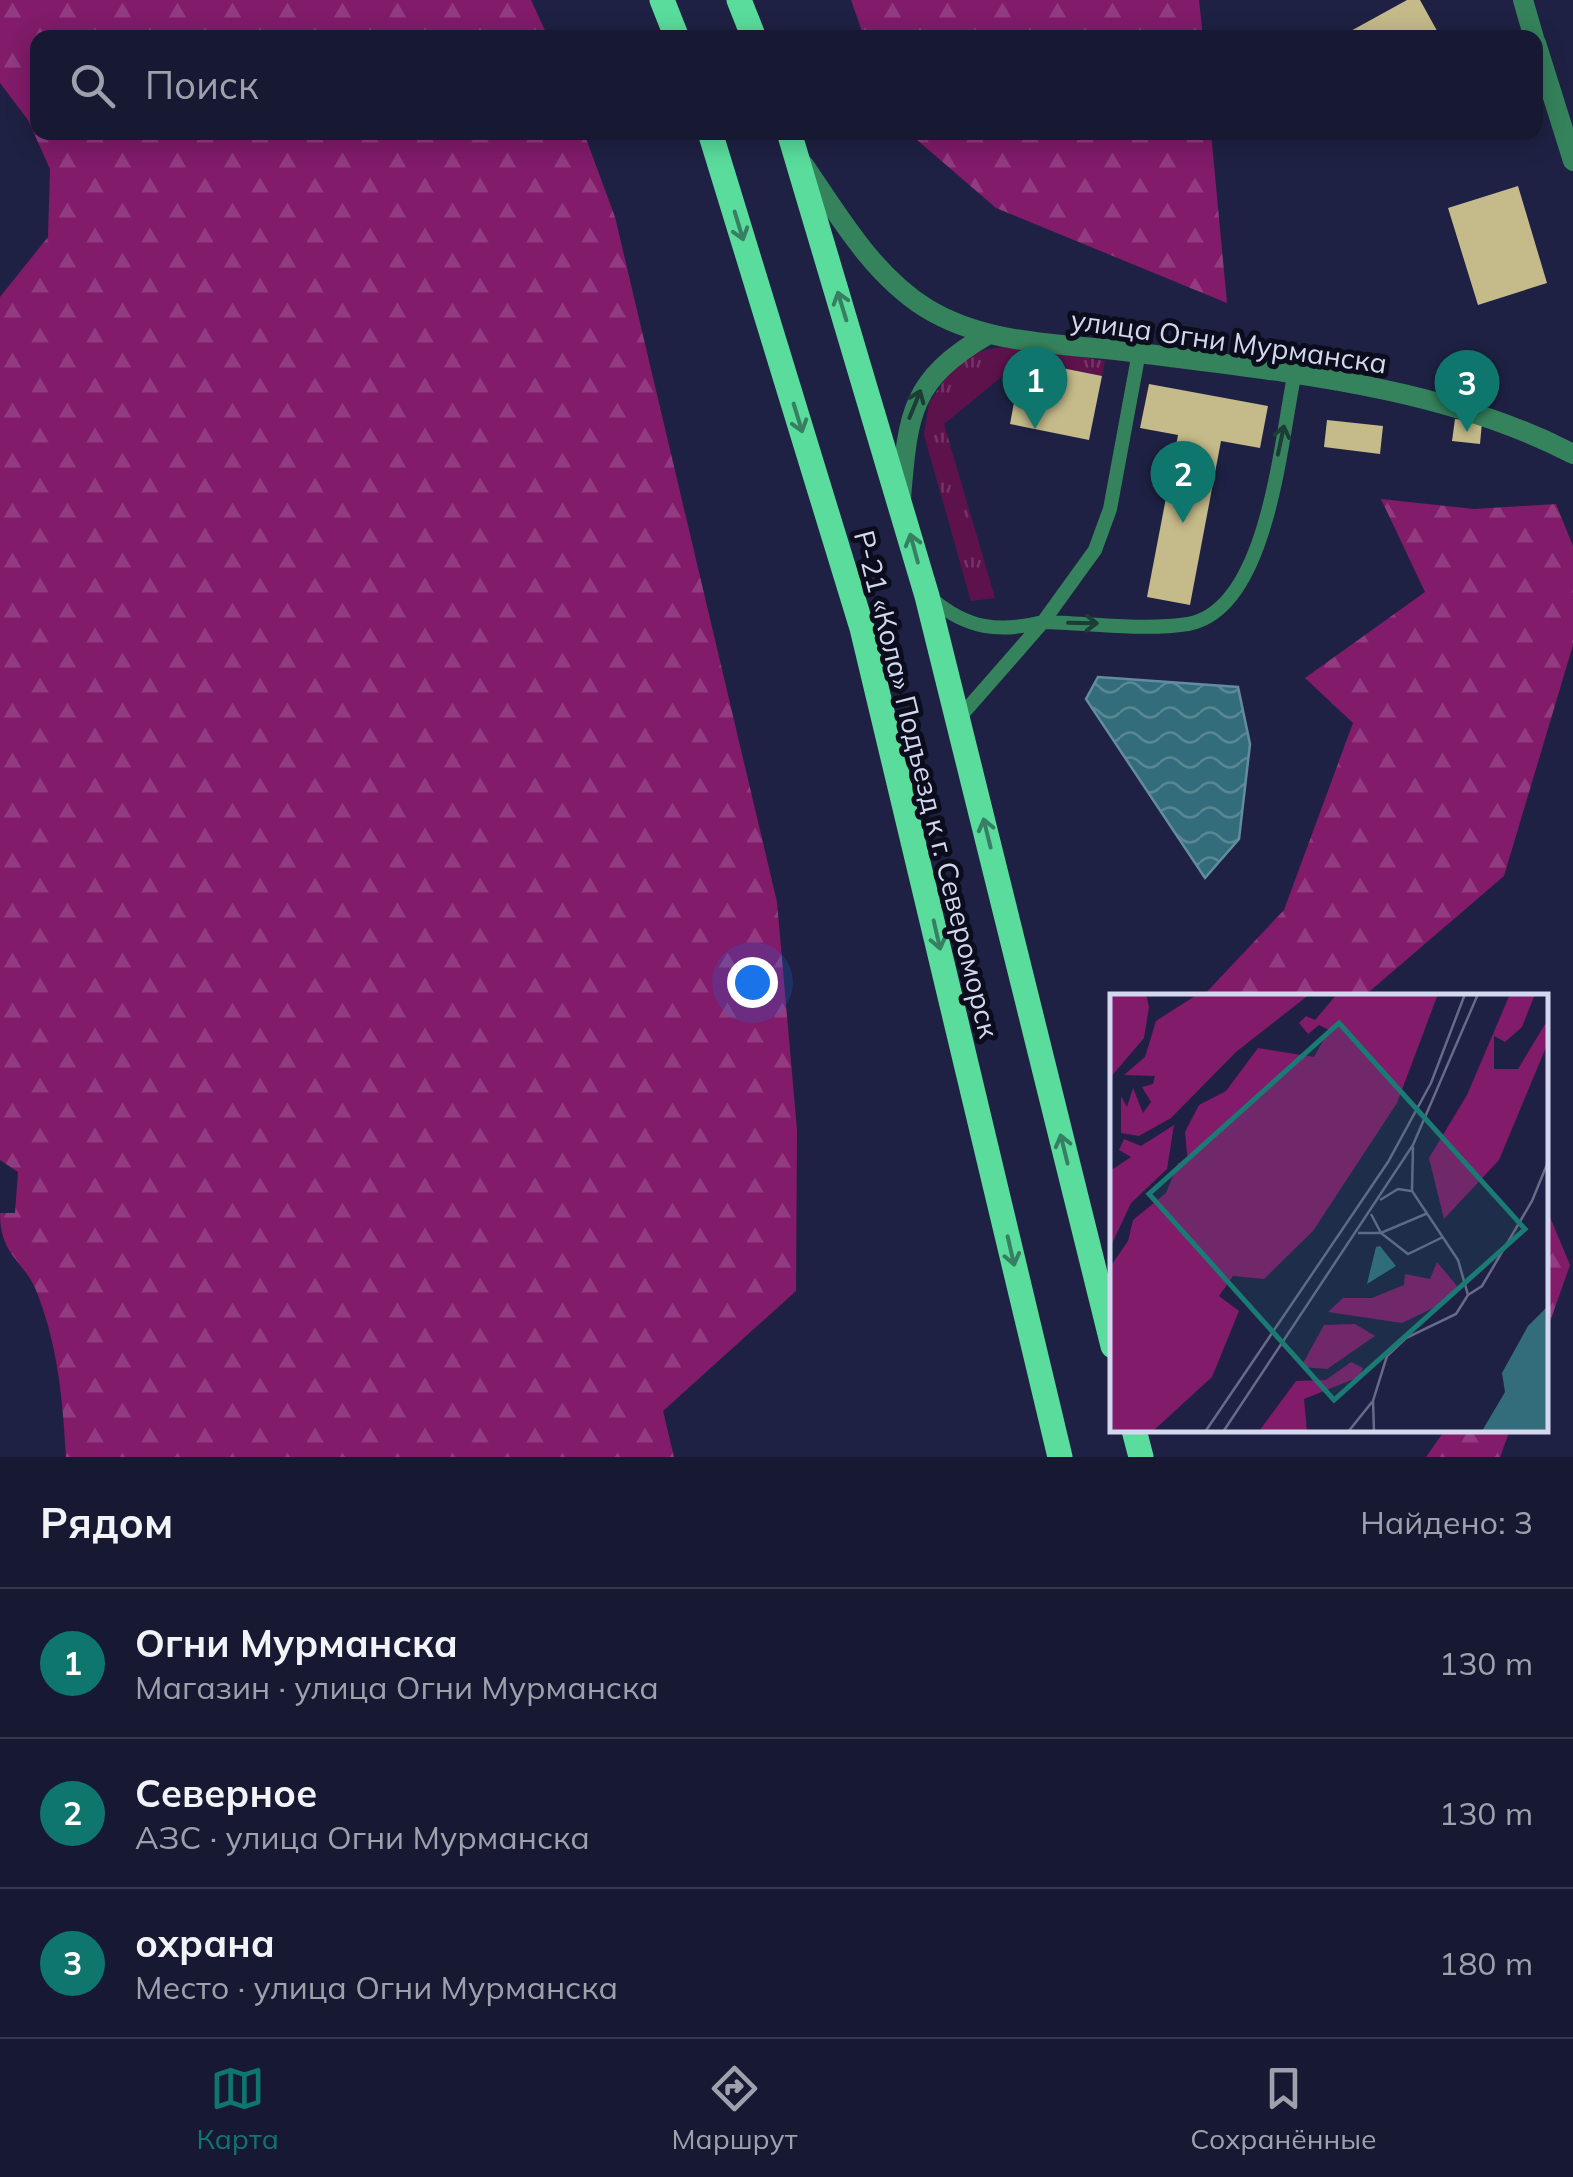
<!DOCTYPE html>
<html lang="ru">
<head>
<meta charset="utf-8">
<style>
  body { margin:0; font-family:Mulish,sans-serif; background:#20223b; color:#f1f3f6 }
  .you { position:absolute; left:752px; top:982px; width:35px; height:35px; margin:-25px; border:8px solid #fff; border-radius:50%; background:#1a73e8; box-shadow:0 0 0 15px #1a73e833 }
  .badge { display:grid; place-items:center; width:65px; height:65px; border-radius:50%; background:#0f766e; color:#fff; font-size:32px; font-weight:700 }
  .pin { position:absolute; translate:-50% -82px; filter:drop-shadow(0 2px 5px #0008) }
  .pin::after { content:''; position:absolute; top:52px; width:35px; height:30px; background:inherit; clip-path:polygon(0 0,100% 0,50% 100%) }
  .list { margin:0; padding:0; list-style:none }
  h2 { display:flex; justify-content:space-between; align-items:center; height:130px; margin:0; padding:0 40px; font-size:42px }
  h2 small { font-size:32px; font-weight:400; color:#9ea0ac }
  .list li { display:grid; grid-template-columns:65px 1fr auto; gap:30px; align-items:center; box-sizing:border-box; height:150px; padding:0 40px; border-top:2px solid #36384e }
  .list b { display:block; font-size:38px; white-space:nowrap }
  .list p { margin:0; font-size:32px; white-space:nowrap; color:#9ea0ac }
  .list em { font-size:32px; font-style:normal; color:#9ea0ac }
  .icon { flex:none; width:55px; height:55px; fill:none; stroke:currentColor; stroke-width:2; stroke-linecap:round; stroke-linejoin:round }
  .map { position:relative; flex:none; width:1573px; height:1457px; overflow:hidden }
  .search { position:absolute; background:#171933; box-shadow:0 5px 25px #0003; left:30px; right:30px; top:30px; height:110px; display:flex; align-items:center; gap:25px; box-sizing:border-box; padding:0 35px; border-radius:20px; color:#9ea0ac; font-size:38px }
  .sheet { height:580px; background:#171933 }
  nav { display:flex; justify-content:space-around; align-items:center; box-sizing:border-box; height:140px; border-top:2px solid #36384e; background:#171933; font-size:28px; color:#9ea0ac }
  nav a { display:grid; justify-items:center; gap:5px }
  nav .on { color:#0f766e }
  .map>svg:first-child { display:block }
</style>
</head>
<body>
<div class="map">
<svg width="1573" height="1457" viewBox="0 0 1573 1457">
  <defs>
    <pattern id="grass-tufts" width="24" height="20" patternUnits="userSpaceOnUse" patternTransform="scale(2.5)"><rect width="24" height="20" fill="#5d124c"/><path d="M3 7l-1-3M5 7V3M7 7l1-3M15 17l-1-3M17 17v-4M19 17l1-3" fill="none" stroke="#733466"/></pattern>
    <pattern id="forest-firs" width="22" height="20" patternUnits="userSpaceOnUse" patternTransform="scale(2.5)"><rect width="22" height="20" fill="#811b6a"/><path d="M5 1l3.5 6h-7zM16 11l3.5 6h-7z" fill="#923b80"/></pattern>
    <pattern id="water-waves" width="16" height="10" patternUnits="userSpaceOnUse" patternTransform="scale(2.5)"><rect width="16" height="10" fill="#336c7b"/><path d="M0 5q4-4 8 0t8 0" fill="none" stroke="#598794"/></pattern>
  </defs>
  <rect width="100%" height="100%" fill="#1f2144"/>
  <path fill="url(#grass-tufts)" d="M 1013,345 L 1105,361 L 1102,376 L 1022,360 L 944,424 L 995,598 L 971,601 L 924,435 L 929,403 L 953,367 L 980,351 Z"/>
  <path fill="url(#forest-firs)" d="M 0,0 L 531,0 L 548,37 L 38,38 L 38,132 L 584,133 L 615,217 L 777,902 L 797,1130 L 796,1291 L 663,1411 L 674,1457 L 66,1457 C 63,1401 58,1348 38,1295 C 25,1260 0,1257 0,1213 L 15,1213 L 18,1172 L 0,1160 L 0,297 L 48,237 L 50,169 L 28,120 L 0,83 Z
    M 851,0 L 1199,0 L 1203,37 L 864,37 Z
    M 909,133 L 1211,133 L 1227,303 L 996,208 Z
    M 1381,499 L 1474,509 L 1556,504 L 1573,546 L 1573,645 L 1504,876 L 1363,997 L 1202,997 L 1284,910 L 1353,723 L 1305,678 L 1425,592 Z
    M 1547,1210 L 1570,1265 L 1546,1333 L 1546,1211 Z
    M 1445,1430 L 1510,1430 L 1500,1457 L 1426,1457 Z"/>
  <path fill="url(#water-waves)" stroke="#638c9e" stroke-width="2.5" d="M 1098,677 L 1238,687 L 1250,744 L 1239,839 L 1205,878 L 1086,699 Z"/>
  <path fill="#c4ba8a" d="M 1407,0 L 1420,0 L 1441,38 L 1338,38 Z
    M 1518,186 L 1547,283 L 1478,305 L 1448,208 Z
    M 1022,360 L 1102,376 L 1089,440 L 1010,424 Z
    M 1149,384 L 1268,406 L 1260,448 L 1221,441 L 1190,605 L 1147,597 L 1178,435 L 1140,428 Z
    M 1455,419 L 1482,422 L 1480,444 L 1452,441 Z
    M 1327,420 L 1383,426 L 1380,454 L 1324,447 Z"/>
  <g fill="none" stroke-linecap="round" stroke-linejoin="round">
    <path stroke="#35835c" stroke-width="14" d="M 932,599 C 967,629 999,633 1043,622 L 1095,550 L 1110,509 L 1139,352
      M 959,718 L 1043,622 C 1089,623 1143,631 1188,624 C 1268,610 1280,443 1294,377"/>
    <path stroke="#35835c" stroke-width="20" d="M 1523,0 L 1534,38
      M 1536,43 L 1573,161
      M 804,165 C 838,215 873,275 926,308 C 989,347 1068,343 1140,353 C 1284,372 1443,386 1573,454
      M 901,498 C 908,414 910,380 987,335"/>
    <path stroke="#59dc9c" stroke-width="25" d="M 662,0 L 677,38
      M 739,0 L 754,38
      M 710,132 L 862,628 L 1060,1457
      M 789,132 L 927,596 L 1113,1346
      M 1134,1430 L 1141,1457"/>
  </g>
  <defs><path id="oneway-shaft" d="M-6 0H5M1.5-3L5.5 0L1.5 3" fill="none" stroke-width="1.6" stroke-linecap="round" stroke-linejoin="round" transform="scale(2.5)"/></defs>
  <g stroke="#367f62">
    <use href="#oneway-shaft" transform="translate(739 226) rotate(73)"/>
    <use href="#oneway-shaft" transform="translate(842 306) rotate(-107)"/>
    <use href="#oneway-shaft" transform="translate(798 418) rotate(73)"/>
    <use href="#oneway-shaft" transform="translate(914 548) rotate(-105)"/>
    <use href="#oneway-shaft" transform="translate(987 833) rotate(-104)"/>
    <use href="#oneway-shaft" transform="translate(937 935) rotate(77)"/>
    <use href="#oneway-shaft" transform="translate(1064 1149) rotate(-104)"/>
    <use href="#oneway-shaft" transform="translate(1011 1251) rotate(77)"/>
  </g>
  <g stroke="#1c3c36">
    <use href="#oneway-shaft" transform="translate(915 404) rotate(-68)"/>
    <use href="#oneway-shaft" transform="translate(1281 440) rotate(-78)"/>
    <use href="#oneway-shaft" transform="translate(1083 623) rotate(1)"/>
  </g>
  <g text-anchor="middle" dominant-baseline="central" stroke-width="10" stroke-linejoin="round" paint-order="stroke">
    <g font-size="28" fill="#d4d8ef" stroke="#0b0d1c">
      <text transform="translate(1229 341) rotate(8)">улица Огни Мурманска</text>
      <text transform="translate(927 784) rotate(76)">Р-21 «Кола» Подъезд к г. Североморск</text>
    </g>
  </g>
  <g transform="translate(1110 994)">
    <rect width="438" height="438" fill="#1f2144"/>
    <path d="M 0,0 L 36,0 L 39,13 L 34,44 L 0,84 ZM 88,0 L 200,0 L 126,58 L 61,124 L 29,142 L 11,139 L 11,102 L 17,113 L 23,94 L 33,119 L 41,108 L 32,93 L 43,90 L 45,82 L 14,81 L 35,63 L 46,27 ZM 227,0 L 328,0 L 287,109 L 203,237 L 154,285 L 123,282 L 109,302 L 129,317 L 102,383 L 43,437 L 0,437 L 0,273 L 18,247 L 23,226 L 56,199 L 68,169 L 78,169 L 75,138 L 89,111 L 116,97 L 148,54 L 204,63 L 219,36 L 209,31 L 198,40 L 189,29 L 196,22 L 205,26 ZM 400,0 L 425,0 L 412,33 L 395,48 L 384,42 L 384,75 L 408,75 L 437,27 L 437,51 L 389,166 L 334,225 L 319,164 L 357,101 ZM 64,131 L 57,175 L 21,209 L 0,254 L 0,177 L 21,163 L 9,156 L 14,145 L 31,152 ZM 327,268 L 347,292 L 340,306 L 292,329 L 218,318 L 233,304 L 262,304 L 294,291 L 295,280 L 320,285 ZM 245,330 L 265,342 L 217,375 L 191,373 L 214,331 ZM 241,368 L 253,374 L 249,383 L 194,405 L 197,437 L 149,437 L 186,387 L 216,386 Z" fill="#811b6a"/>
    <path d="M 270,252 L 286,272 L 257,290 L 266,253 ZM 437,313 L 437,437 L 372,437 L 395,398 L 392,379 L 418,332 Z" fill="#336c7b"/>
    <path fill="none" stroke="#676a88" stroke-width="2.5" d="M 270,206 L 288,195 L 301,197M 261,220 L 271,239 L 318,219M 248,239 L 271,239 L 298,260 L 333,243M 358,301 L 372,292 L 422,207 L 438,168M 95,438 L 278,168 L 321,89 L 355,0M 113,438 L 303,151 L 368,0M 238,438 L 262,408M 264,438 L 263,407 L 277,362 L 296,344 L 346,320 L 358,301 L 348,266 L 302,197 L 303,153"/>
    <path fill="#197b74" fill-opacity="0.15" stroke="#197b74" stroke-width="5" d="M 229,29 L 415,235 L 224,406 L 39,200 Z"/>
    <rect width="438" height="438" fill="none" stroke="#d4d8ef" stroke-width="5"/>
  </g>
</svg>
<div class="you"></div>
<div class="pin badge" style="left:1035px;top:429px">1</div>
<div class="pin badge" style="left:1183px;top:523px">2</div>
<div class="pin badge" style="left:1467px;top:432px">3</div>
<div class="search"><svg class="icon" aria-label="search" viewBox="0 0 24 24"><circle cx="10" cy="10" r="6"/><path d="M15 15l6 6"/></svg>Поиск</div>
</div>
<section class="sheet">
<h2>Рядом<small>Найдено: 3</small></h2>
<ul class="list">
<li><span class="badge">1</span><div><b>Огни Мурманска</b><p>Магазин · улица Огни Мурманска</p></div><em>130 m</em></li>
<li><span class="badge">2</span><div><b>Северное</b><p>АЗС · улица Огни Мурманска</p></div><em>130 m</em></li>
<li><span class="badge">3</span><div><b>охрана</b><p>Место · улица Огни Мурманска</p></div><em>180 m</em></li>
</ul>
</section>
<nav>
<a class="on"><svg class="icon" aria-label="map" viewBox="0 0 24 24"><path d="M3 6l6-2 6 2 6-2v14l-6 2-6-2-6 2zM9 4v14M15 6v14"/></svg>Карта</a>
<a><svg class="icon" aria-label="directions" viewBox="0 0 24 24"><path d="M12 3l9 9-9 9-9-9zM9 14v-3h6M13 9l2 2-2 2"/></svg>Маршрут</a>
<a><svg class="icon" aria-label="saved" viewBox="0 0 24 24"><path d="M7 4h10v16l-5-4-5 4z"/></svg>Сохранённые</a>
</nav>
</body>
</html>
